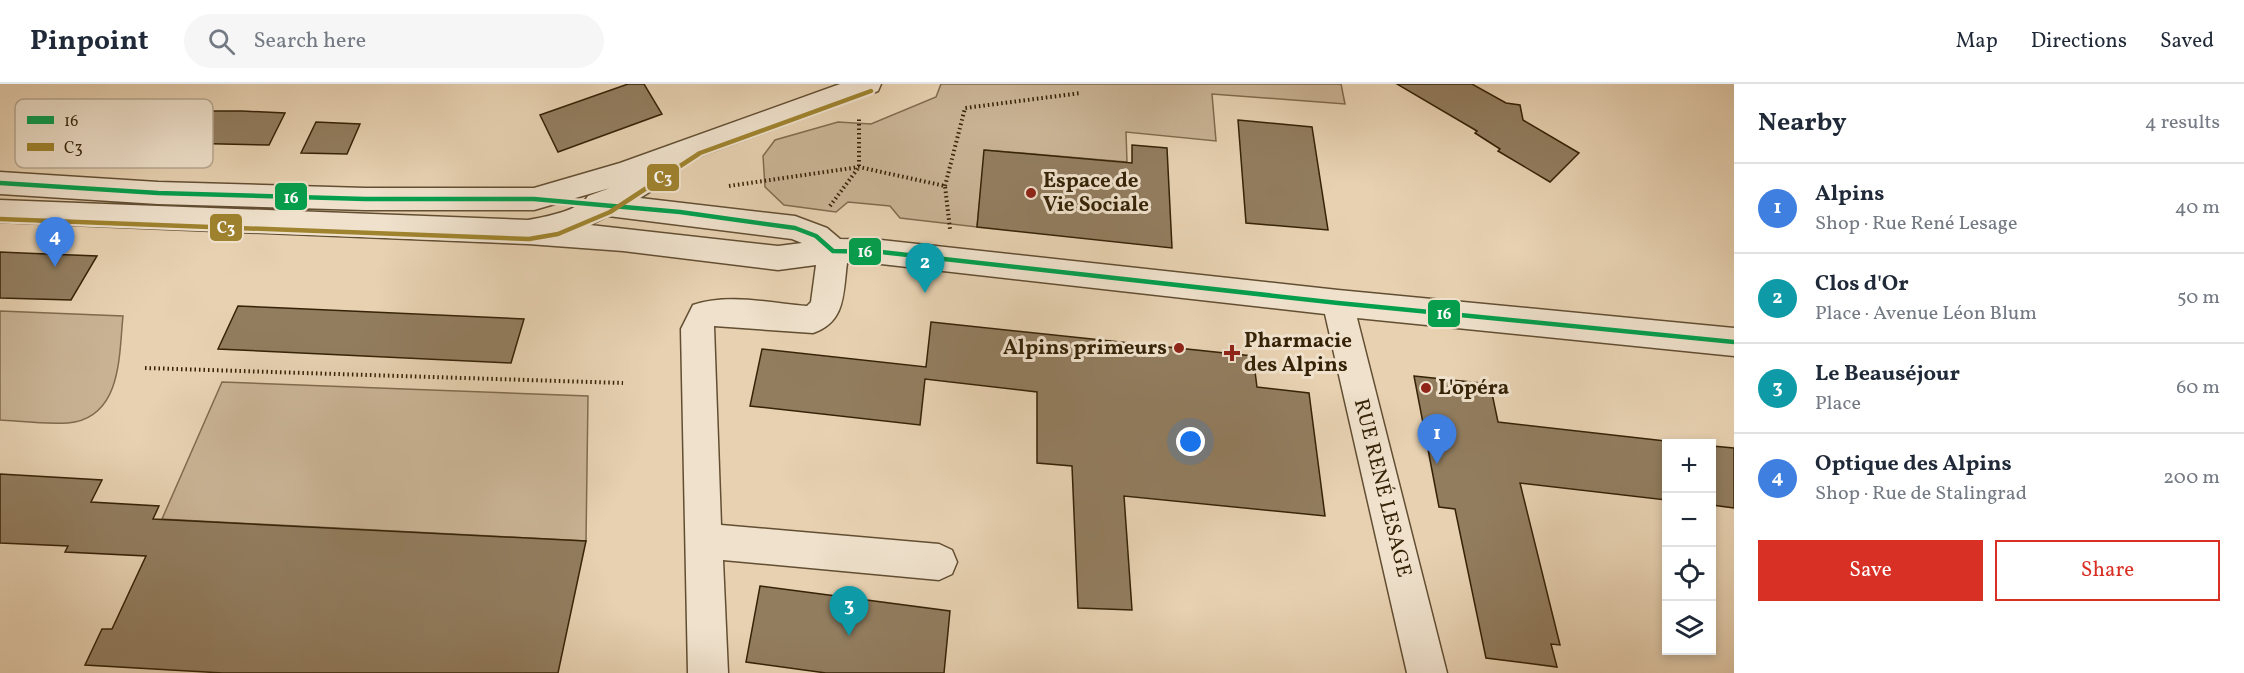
<!DOCTYPE html>
<html lang="en">
<head>
<meta charset="utf-8">
<style>
  body { margin:0; font-family:Vollkorn,serif; background:#f6f6f7; color:#1f2937 }
  .controls { position:absolute; right:18px; bottom:18px; display:grid; overflow:hidden; border-radius:0px; box-shadow:0 3px 9px #0003 }
  .controls button { width:54px; height:54px; display:grid; place-items:center; padding:0; border:0; border-bottom:2px solid #e0e1e3; background:#fff; color:#1f2937; font:30px sans-serif }
  .you { position:absolute; left:1191px; top:358px; width:21px; height:21px; margin:-15px; border:4px solid #fff; border-radius:50%; background:#1a73e8; box-shadow:0 0 0 9px #1a73e833 }
  .badge { display:grid; place-items:center; width:39px; height:39px; border-radius:50%; background:#d93025; color:#fff; font-size:20px; font-weight:700 }
  .pin { position:absolute; translate:-50% -50px; filter:drop-shadow(0 2px 3px #0008) }
  .pin::after { content:''; position:absolute; top:32px; width:21px; height:18px; background:inherit; clip-path:polygon(0 0,100% 0,50% 100%) }
  .list { margin:0; padding:0; list-style:none }
  h2 { display:flex; justify-content:space-between; align-items:center; height:78px; margin:0; padding:0 24px; font-size:26px }
  h2 small { font-size:20px; font-weight:400; color:#747a83 }
  .list li { display:grid; grid-template-columns:39px 1fr auto; gap:18px; align-items:center; box-sizing:border-box; height:90px; padding:0 24px; border-top:2px solid #e0e1e3 }
  .list b { display:block; font-size:22px; white-space:nowrap }
  .list p { margin:0; font-size:20px; white-space:nowrap; color:#747a83 }
  .list em { font-size:20px; font-style:normal; color:#747a83 }
  .actions { display:flex; gap:12px; padding:18px 24px }
  .actions a { flex:1; padding:14px 0; border:2px solid #d93025; border-radius:0px; text-align:center; font-size:21px; color:#d93025 }
  .actions .main { background:#d93025; color:#fff }
  .icon { flex:none; width:33px; height:33px; fill:none; stroke:currentColor; stroke-width:2; stroke-linecap:round; stroke-linejoin:round }
  .map { position:relative; flex:none; width:1734px; height:589px; overflow:hidden }
  header { display:flex; align-items:center; gap:36px; box-sizing:border-box; height:84px; padding:0 30px; background:#fff; border-bottom:2px solid #e0e1e3 }
  header strong { font-size:28px }
  nav { display:flex; gap:33px; margin-inline-start:auto; font-size:21px }
  .search { width:420px; height:54px; background:#f6f6f7; display:flex; align-items:center; gap:15px; box-sizing:border-box; padding:0 21px; border-radius:33px; color:#747a83; font-size:22px }
  main { display:flex }
  aside { flex:1; background:#fff }
  .map>svg:first-child { display:block }
</style>
</head>
<body>
<header>
<strong>Pinpoint</strong>
<div class="search"><svg class="icon" aria-label="search" viewBox="0 0 24 24"><circle cx="10" cy="10" r="6"/><path d="M15 15l6 6"/></svg>Search here</div>
<nav><a>Map</a><a>Directions</a><a>Saved</a></nav>
</header>
<main>
<div class="map">
<svg width="1734" height="589" viewBox="0 0 1734 589">
  <rect width="100%" height="100%" fill="#e7d1b1"/>
  <filter id="stains"><feTurbulence type="fractalNoise" baseFrequency=".00333" numOctaves="4"/><feColorMatrix values="0 0 0 0 .2 0 0 0 0 .09 0 0 0 0 .02 0 0 0 .5 -.17"/></filter>
  <radialGradient id="worn" r=".72"><stop offset=".6" stop-color="#630" stop-opacity="0"/><stop offset="1" stop-color="#630" stop-opacity=".3"/></radialGradient>
  <path fill="#c9b394" stroke="#806b4e" stroke-width="1.5" d="M 941,0 L 1341,0 L 1345,20 L 1212,10 L 1216,57 L 1126,48 L 1127,78 L 985,66 L 977,143 L 900,134 L 890,122 L 848,118 L 836,128 L 784,121 L 765,103 L 763,72 L 775,56 L 838,38 L 871,40 L 936,13 Z
    M 0,227 L 123,232 C 119,270 122,328 75,338 C 57,342 20,337 0,336 Z
    M 222,298 L 588,312 L 586,457 L 162,435 Z"/>
  <path fill="#927d5f" stroke="#362307" stroke-width="1.5" d="M 628,0 L 644,0 L 662,30 L 558,68 L 540,31 Z
    M 1397,0 L 1472,0 L 1506,19 L 1520,21 L 1523,36 L 1579,69 L 1550,98 L 1498,67 L 1500,65 L 1475,49 L 1477,47 Z
    M 197,27 L 242,27 L 285,29 L 269,61 L 179,59 Z
    M 1238,36 L 1312,43 L 1328,146 L 1246,139 Z
    M 316,38 L 360,40 L 347,70 L 301,69 Z
    M 1132,61 L 1167,64 L 1172,164 L 977,143 L 984,66 L 1132,79 Z
    M 0,168 L 22,169 L 97,172 L 71,216 L 0,214 Z
    M 238,222 L 284,224 L 524,235 L 511,279 L 218,265 Z
    M 931,238 L 1253,272 L 1257,303 L 1309,309 L 1325,432 L 1124,412 L 1132,526 L 1078,524 L 1072,382 L 1037,379 L 1037,308 L 925,295 L 920,341 L 750,322 L 762,265 L 926,283 Z
    M 1414,292 L 1490,300 L 1498,338 L 1692,360 L 1666,360 L 1666,416 L 1520,399 L 1560,561 L 1551,560 L 1557,583 L 1486,574 L 1455,425 L 1439,423 Z
    M 1712,362 L 1734,364 L 1734,424 L 1712,421 Z
    M 0,390 L 102,396 L 91,418 L 159,422 L 153,435 L 586,457 L 558,589 L 223,589 L 85,581 L 102,545 L 112,545 L 146,472 L 65,468 L 68,462 L 0,459 Z
    M 760,502 L 950,527 L 944,589 L 826,589 L 746,578 Z"/>
  <g fill="none" stroke-linecap="round" stroke-linejoin="round">
    <g stroke="#624e32" stroke-width="3">
      <path id="minor" d="M 840,0 L 881,0 L 878,7 L 662,86 L 665,93 L 661,101 L 640,114 L 795,132 L 827,144 L 840,155 L 881,156 L 1338,206 L 1734,244 L 1734,272 L 1357,234 L 1447,589 L 1407,589 L 1325,230 L 881,180 L 847,179 C 843,209 846,238 813,249 L 714,242 L 721,441 L 939,460 L 952,466 L 957,478 L 952,490 L 939,496 L 723,476 L 728,589 L 688,589 L 681,245 L 693,221 C 728,209 770,219 807,222 L 811,218 L 816,181 L 778,186 L 623,167 L 528,160 L 0,138 L 0,116 L 528,136 C 544,133 580,127 588,112 L 610,104 L 534,126 L 365,126 L 158,120 L 0,110 L 0,88 L 158,98 L 365,104 L 534,104 L 620,79 ZM 608,132 L 792,155 L 802,159 L 778,162 L 590,141 Z"/>
    </g>
    <path stroke="#362307" stroke-width="4" stroke-dasharray="1.5 3" stroke-linecap="butt" d="M 729,102 L 859,83 L 945,102 L 950,145
      M 945,102 L 965,24 L 1081,9
      M 830,122 L 859,83 L 859,34
      M 145,284 L 623,299"/>
    <use href="#minor" fill="#efe1cc" fill-rule="evenodd"/>
    <g stroke="#efe1cc" stroke-width="9">
      <path id="bus-1" d="M 0,99 L 158,109 L 365,115 L 534,115 L 680,128 L 795,144 L 816,152 L 833,167 L 881,168 L 1338,219 L 1734,258"/>
    </g>
    <g stroke="#efe1cc" stroke-width="9">
      <path id="bus-2" d="M 0,135 L 529,155 L 558,150 L 610,128 L 700,69 L 871,7"/>
    </g>
    <use href="#bus-1" stroke="#039f4d" stroke-width="4.5"/>
    <use href="#bus-2" stroke="#9f832e" stroke-width="4.5"/>
  </g>
  <g fill="#8f2418" stroke="#efe1cc" stroke-width="2">
    <circle cx="1031" cy="109" r="6"/>
    <circle cx="1179" cy="264" r="6"/>
    <path d="M1229 260h6v6h6v6h-6v6h-6v-6h-6v-6h6z"/>
    <circle cx="1426" cy="304" r="6"/>
  </g>
  <g text-anchor="middle" dominant-baseline="central" stroke-width="6" stroke-linejoin="round" paint-order="stroke">
    <g font-size="21" font-weight="bold" fill="#362307" stroke="#efe1cc" text-anchor="start">
      <text x="1043" y="97">Espace de<tspan x="1043" dy="24">Vie Sociale</tspan></text>
      <text x="1244" y="257">Pharmacie<tspan x="1244" dy="24">des Alpins</tspan></text>
      <text x="1167" y="264" text-anchor="end">Alpins primeurs</text>
      <text x="1438" y="304">L'opéra</text>
    </g>
    <g font-size="21" fill="#362307" stroke="#efe1cc">
      <text transform="translate(1382 404) rotate(76)">RUE RENÉ LESAGE</text>
    </g>
  </g>
  <rect x="15" y="15" width="198" height="69" rx="9" fill="#efe1cc" stroke="#b8a891" stroke-width="1.5"/>
  <rect x="27" y="32" width="27" height="8" fill="#039f4d"/>
  <rect x="27" y="59" width="27" height="8" fill="#9f832e"/>
  <g font-size="16" fill="#362307">
    <text x="64" y="42">16</text>
    <text x="64" y="69">C3</text>
  </g>
  <g stroke="#efe1cc" stroke-width="2">
    <rect x="646" y="79" width="34" height="29" rx="6" fill="#9f832e"/>
    <rect x="274" y="98" width="34" height="29" rx="6" fill="#039f4d"/>
    <rect x="209" y="129" width="34" height="29" rx="6" fill="#9f832e"/>
    <rect x="848" y="153" width="34" height="29" rx="6" fill="#039f4d"/>
    <rect x="1427" y="215" width="34" height="29" rx="6" fill="#039f4d"/>
  </g>
  <g font-size="16" text-anchor="middle" font-weight="bold" fill="#fff">
    <text x="663" y="99">C3</text>
    <text x="291" y="119">16</text>
    <text x="226" y="149">C3</text>
    <text x="865" y="173">16</text>
    <text x="1444" y="235">16</text>
  </g>
  <rect width="100%" height="100%" filter="url(#stains)"/>
  <rect width="100%" height="100%" fill="url(#worn)"/>
</svg>
<div class="controls">
<button>+</button>
<button>−</button>
<button><svg class="icon" aria-label="locate" viewBox="0 0 24 24"><circle cx="12" cy="12" r="6"/><path d="M12 2v4M12 18v4M2 12h4M18 12h4"/></svg></button>
<button><svg class="icon" aria-label="layers" viewBox="0 0 24 24"><path d="M12 4l9 5-9 5-9-5zM3 14l9 5 9-5"/></svg></button>
</div>
<div class="you"></div>
<div class="pin badge" style="left:1437px;top:380px;background:#3f7fe0">1</div>
<div class="pin badge" style="left:925px;top:209px;background:#0f9aa8">2</div>
<div class="pin badge" style="left:849px;top:552px;background:#0f9aa8">3</div>
<div class="pin badge" style="left:55px;top:183px;background:#3f7fe0">4</div>
</div>
<aside>
<h2>Nearby<small>4 results</small></h2>
<ul class="list">
<li><span class="badge" style="background:#3f7fe0">1</span><div><b>Alpins</b><p>Shop · Rue René Lesage</p></div><em>40 m</em></li>
<li><span class="badge" style="background:#0f9aa8">2</span><div><b>Clos d'Or</b><p>Place · Avenue Léon Blum</p></div><em>50 m</em></li>
<li><span class="badge" style="background:#0f9aa8">3</span><div><b>Le Beauséjour</b><p>Place</p></div><em>60 m</em></li>
<li><span class="badge" style="background:#3f7fe0">4</span><div><b>Optique des Alpins</b><p>Shop · Rue de Stalingrad</p></div><em>200 m</em></li>
</ul>
<div class="actions"><a class="main">Save</a><a>Share</a></div>
</aside>
</main>
</body>
</html>
